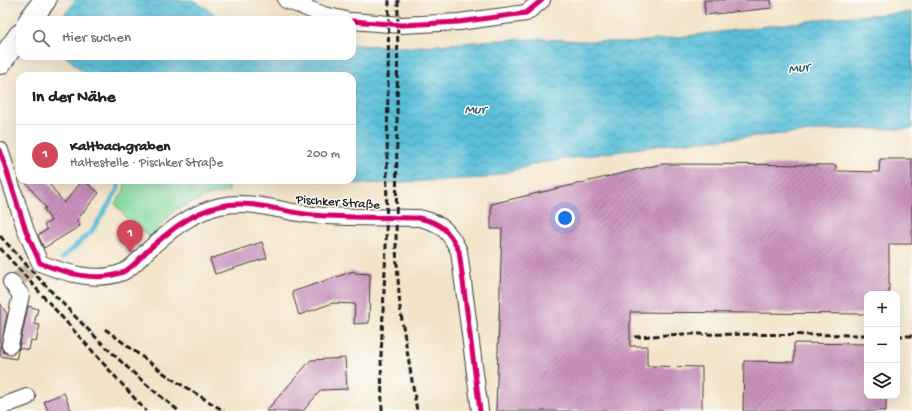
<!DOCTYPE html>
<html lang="de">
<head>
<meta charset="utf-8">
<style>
  body { margin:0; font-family:"Gochi Hand",sans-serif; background:#f2f2f2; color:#202124 }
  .controls { position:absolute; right:12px; bottom:12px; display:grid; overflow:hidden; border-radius:8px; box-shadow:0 4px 16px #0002 }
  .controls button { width:36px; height:36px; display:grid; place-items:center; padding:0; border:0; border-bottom:1px solid #e0e0e0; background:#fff; color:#202124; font:20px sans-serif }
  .you { position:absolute; left:565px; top:218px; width:14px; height:14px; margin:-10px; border:3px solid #fff; border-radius:50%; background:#1a73e8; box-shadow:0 0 0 6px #1a73e833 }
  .badge { display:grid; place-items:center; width:26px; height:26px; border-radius:50%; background:#d1495b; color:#fff; font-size:13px; font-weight:700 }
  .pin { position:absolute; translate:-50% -33px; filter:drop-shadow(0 1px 2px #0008) }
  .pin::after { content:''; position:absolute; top:21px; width:14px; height:12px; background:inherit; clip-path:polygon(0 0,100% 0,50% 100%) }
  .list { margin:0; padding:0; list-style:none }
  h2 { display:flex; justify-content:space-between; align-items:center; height:52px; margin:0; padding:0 16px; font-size:17px }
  h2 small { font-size:13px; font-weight:400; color:#757577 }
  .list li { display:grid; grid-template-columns:26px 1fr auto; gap:12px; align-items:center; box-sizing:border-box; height:60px; padding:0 16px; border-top:1px solid #e0e0e0 }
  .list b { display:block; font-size:15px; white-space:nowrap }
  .list p { margin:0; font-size:13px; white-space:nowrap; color:#757577 }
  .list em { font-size:13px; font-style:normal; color:#757577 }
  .icon { flex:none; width:22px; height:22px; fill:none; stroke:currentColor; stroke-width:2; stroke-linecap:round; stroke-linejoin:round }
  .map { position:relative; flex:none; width:912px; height:411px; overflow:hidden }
  .search { position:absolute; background:#fff; box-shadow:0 4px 16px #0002; left:16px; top:16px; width:340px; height:44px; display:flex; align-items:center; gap:10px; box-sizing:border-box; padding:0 14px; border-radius:12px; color:#757577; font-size:15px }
  .panel { position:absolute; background:#fff; box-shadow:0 4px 16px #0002; left:16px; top:72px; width:340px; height:112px; border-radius:12px }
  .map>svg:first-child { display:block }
</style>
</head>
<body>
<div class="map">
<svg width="912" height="411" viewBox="0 0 912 411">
  <defs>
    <pattern id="water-waves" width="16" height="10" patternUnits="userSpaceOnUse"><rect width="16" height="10" fill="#5bbfd9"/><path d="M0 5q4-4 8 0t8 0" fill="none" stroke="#4a9aaf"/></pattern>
    <pattern id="building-hatch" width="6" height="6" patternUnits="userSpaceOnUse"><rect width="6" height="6" fill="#ca93bd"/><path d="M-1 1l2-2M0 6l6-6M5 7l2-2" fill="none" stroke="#a37799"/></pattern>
  </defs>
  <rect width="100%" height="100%" fill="#fdfcf7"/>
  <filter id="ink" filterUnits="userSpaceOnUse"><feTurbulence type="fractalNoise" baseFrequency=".025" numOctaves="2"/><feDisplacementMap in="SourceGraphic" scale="8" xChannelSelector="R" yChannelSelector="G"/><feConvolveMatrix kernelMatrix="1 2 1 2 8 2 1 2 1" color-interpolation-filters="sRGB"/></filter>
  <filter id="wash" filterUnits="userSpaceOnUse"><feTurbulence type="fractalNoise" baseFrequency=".012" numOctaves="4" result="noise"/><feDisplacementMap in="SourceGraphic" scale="16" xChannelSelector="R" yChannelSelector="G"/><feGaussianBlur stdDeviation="0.9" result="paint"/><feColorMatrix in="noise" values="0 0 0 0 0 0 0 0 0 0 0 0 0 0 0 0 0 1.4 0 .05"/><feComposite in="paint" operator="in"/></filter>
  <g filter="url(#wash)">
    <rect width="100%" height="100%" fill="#f2e3c8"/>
    <path fill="#7fd89d" stroke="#4e7a5c" d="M 125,180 L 226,180 L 229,191 L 204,197 L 175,210 L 149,238 L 139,226 L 134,229 L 115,203 L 124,191 Z"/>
    <path fill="url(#water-waves)" stroke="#3c6e7a" d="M 2,0 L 193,0 L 224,20 L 25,20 Z
      M 912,12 L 912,129 L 844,129 L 675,143 L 539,163 L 485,178 L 364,184 L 314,180 L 352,180 L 352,76 L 88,76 L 65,56 L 352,56 L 352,45 L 412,47 L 497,40 L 542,39 L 630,43 L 841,17 Z"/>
    <path fill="#f2e3c8" d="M 0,0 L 75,0 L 59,20 L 22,20 Z"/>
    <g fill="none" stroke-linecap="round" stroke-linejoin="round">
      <path stroke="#5bbfd9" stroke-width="4.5" d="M 62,258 L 92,231 L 118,189 L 119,180"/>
    </g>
    <g id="blocks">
      <path fill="url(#building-hatch)" d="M 704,0 L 771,0 L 772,8 L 705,15 Z
        M 880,159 L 912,159 L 912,244 L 889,244 L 889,294 L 867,294 L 867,314 L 630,312 L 630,346 L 647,346 L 647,366 L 702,367 L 702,411 L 496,411 L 502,229 L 491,229 L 491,204 L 662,164 L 836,165 L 836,171 L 879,172 Z
        M 24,180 L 46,180 L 64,203 L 83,180 L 99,193 L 77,220 L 80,226 L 44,248 L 38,235 L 47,230 L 44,225 L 51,221 L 44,209 L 46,208 Z
        M 262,242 L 267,258 L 215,274 L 210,259 Z
        M 354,271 L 355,273 L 370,274 L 369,323 L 354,324 L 355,304 L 333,303 L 299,315 L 292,292 Z
        M 0,303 L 7,314 L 1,347 L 4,352 L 8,354 L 13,354 L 19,348 L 16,359 L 0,356 Z
        M 28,306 L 38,309 L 34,324 L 40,325 L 36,342 L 31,340 L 29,350 L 19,348 Z
        M 794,343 L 867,344 L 867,396 L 886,396 L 886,411 L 743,411 L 744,361 L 794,362 Z
        M 345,358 L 347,389 L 321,390 L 303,411 L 266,411 L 311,360 Z
        M 64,393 L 71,411 L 48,411 L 44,401 Z"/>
    </g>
  </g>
  <g filter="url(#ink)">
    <use href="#blocks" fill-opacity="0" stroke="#3c3a36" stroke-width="1"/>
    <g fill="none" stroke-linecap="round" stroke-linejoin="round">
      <path stroke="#c7bba6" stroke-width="16" stroke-dasharray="16 8" stroke-linecap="butt" d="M 17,280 L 37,265"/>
      <g stroke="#3c3a36" stroke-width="18">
        <path id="minor" d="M 286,0 L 324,15 L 346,20
          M 352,21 L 402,25 L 459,22 L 526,13 L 542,0
          M 0,150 L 26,231 L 40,263
          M 40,263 C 65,273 97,283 123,272 C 131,269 139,259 146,252 C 168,232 190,213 220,206 C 252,199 281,212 313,215 C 348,218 384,217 419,218 C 442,223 449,231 459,251 L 480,411
          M 10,345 L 21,295 L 11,282
          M 0,407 L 27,397"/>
      </g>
      <g stroke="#3c3a36" stroke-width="24">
        <path id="motorway" d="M 30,20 L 45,0
          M 0,63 L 20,35"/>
      </g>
      <use href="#minor" stroke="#fff" stroke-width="16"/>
      <use href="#motorway" stroke="#fff" stroke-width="22"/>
      <path stroke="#1c1c1c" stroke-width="3" stroke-dasharray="6 3" stroke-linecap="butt" d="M 398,0 L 396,249 L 400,308 L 417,411
        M 0,236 C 57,298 112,359 179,411
        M 0,248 L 146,411
        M 105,329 L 169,377 L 224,411
        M 897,336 L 912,336
        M 635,337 L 684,334 L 867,335
        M 382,411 L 381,356 L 386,248 L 389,0"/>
      <g stroke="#fdfcf7" stroke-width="8">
        <path id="cycleway" d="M 352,21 L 402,25 L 459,22 L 526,13 L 542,0
          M 0,150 L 26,231 L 40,263 C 65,273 97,283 123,272 C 131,269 139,259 146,252 C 168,232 190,213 220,206 C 252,199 281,212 313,215 C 348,218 384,217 419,218 C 442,223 449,231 459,251 L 480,411"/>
      </g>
      <use href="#cycleway" stroke="#d6006c" stroke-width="5"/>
    </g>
  </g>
  <g text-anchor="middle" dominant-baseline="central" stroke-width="3" stroke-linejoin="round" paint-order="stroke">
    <g font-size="13" fill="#1c1c1c" stroke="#fdfcf7">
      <text transform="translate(338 203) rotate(4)">Pischker Straße</text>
    </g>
    <g font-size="14" font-style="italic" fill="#355d68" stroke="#fdfcf7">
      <text transform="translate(799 69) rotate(-8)">Mur</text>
      <text x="475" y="110">Mur</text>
    </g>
  </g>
</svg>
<div class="controls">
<button>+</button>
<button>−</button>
<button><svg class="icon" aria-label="layers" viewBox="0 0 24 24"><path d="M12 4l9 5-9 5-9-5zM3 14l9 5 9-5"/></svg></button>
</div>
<div class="you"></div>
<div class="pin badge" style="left:130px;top:253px">1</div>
<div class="search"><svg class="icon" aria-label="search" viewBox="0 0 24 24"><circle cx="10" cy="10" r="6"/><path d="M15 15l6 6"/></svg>Hier suchen</div>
<section class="panel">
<h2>In der Nähe<small></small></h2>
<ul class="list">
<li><span class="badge">1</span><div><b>Kaltbachgraben</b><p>Haltestelle · Pischker Straße</p></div><em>200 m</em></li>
</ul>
</section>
</div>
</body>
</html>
